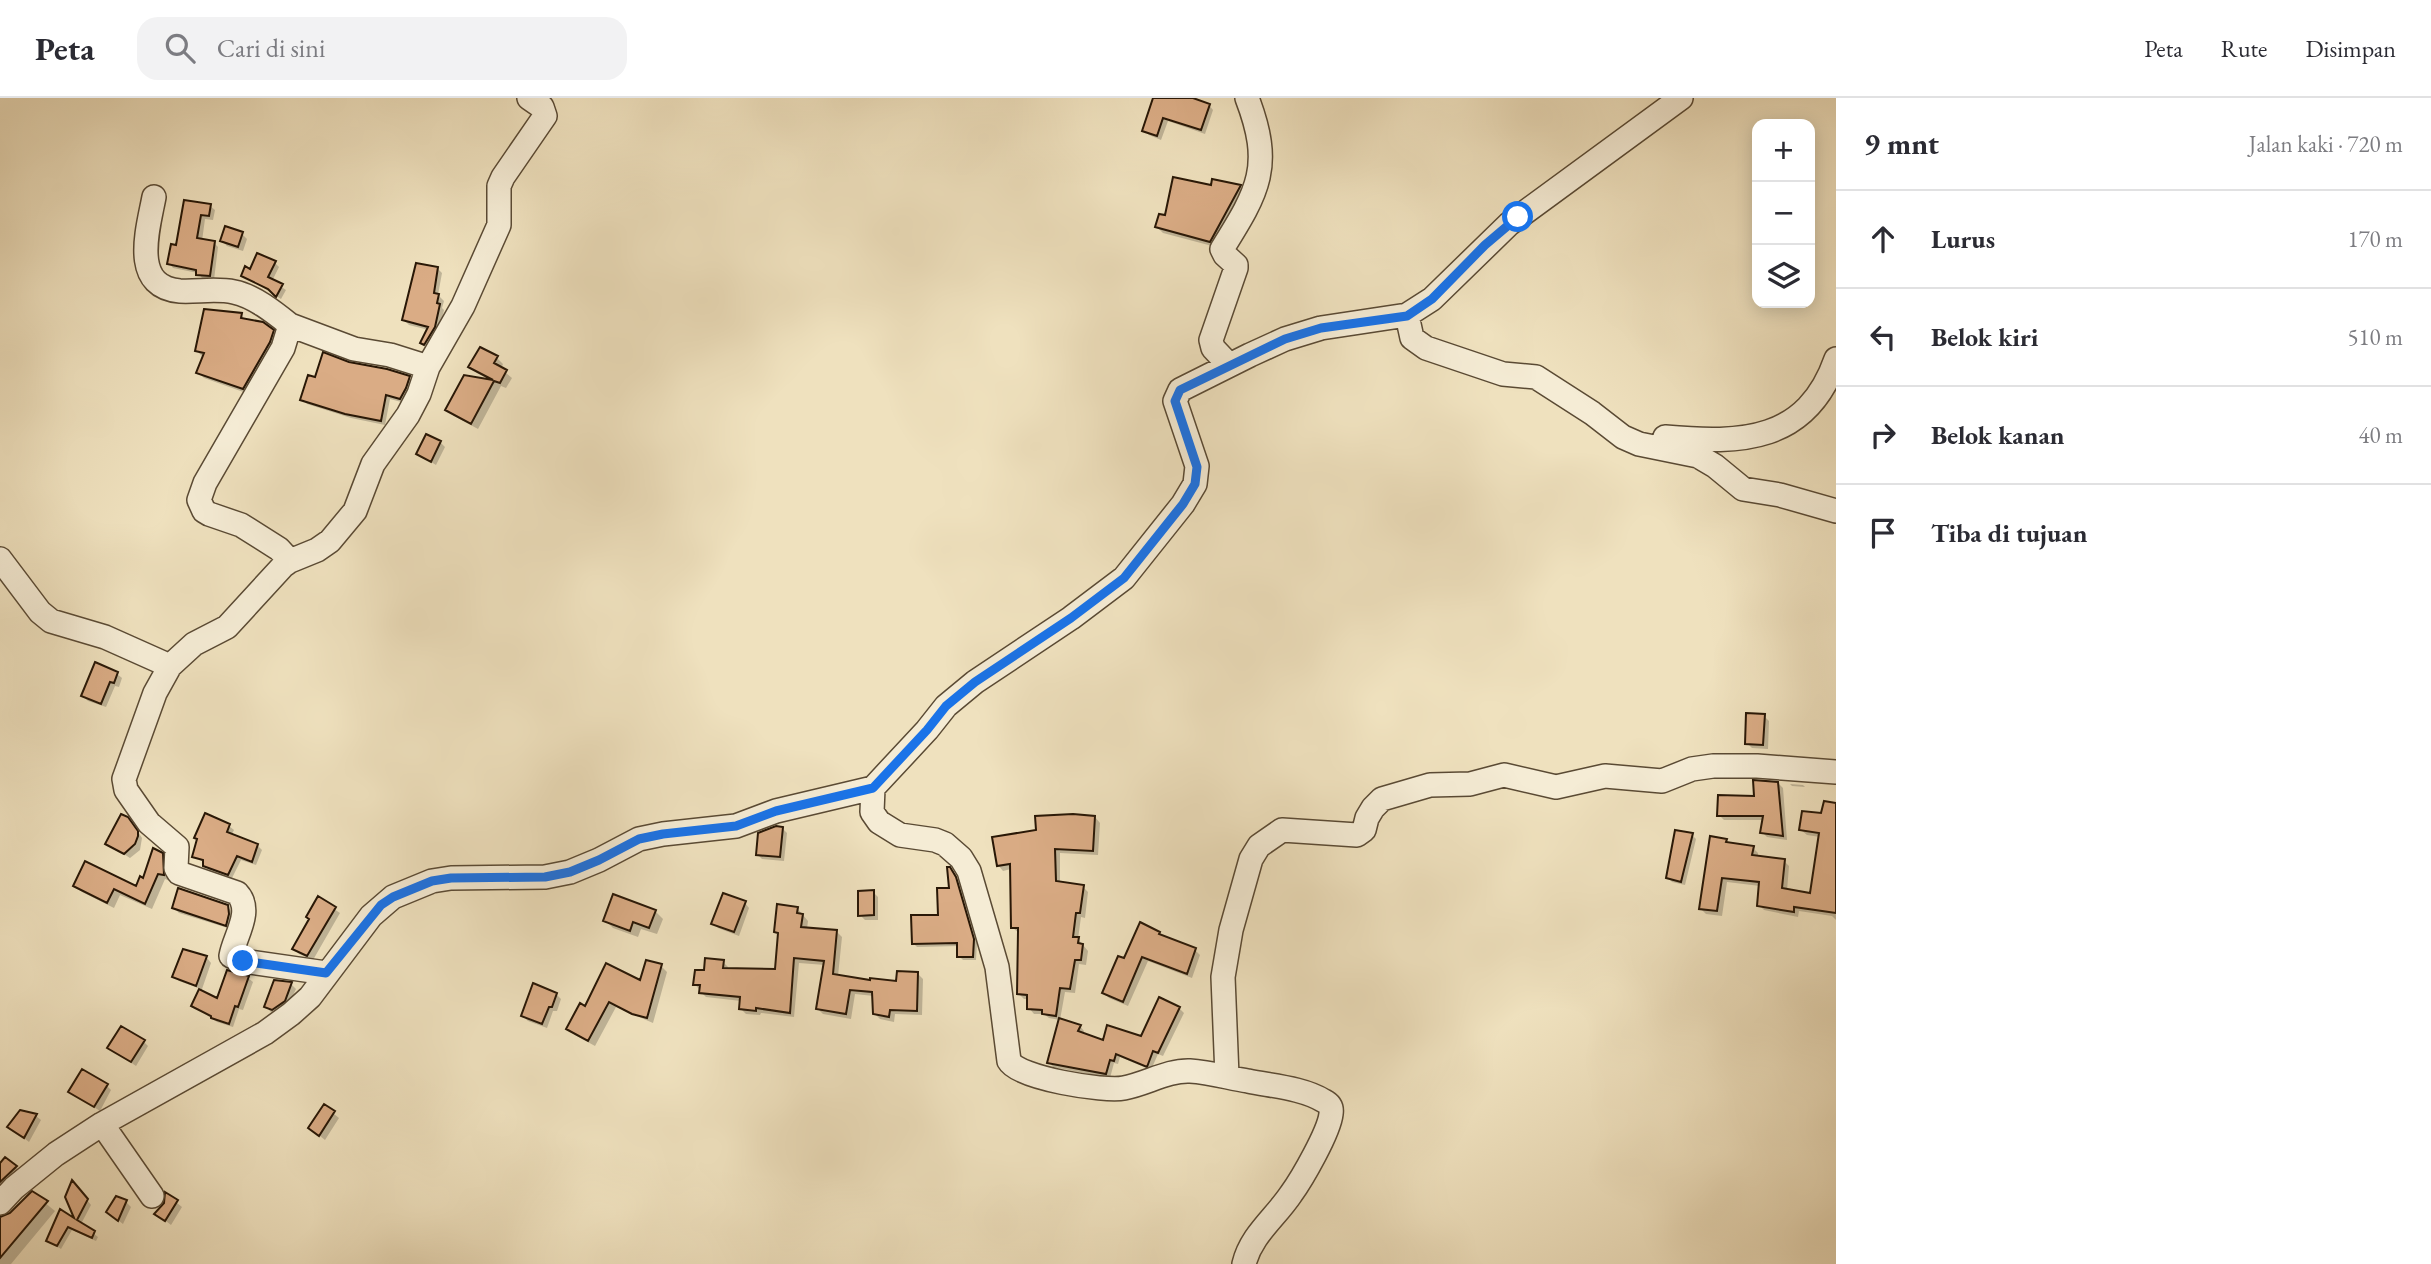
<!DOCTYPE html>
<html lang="id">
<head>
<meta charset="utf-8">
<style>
  body { margin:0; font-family:"EB Garamond",serif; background:#f2f2f3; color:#2b2b33 }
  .controls { position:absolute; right:21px; top:21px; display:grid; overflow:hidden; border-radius:14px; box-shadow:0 4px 18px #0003 }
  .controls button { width:63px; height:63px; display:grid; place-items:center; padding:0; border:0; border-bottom:2px solid #e1e1e2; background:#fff; color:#2b2b33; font:35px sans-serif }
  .stop { position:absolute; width:21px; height:21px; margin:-16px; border:5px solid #1a73e8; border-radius:50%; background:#fff }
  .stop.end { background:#1a73e8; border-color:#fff; box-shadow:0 2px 7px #0008 }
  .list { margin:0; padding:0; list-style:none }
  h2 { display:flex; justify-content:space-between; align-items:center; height:91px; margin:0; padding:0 28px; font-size:30px }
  h2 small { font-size:23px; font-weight:400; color:#7c7c81 }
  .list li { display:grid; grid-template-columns:46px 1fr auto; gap:21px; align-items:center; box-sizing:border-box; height:98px; padding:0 28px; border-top:2px solid #e1e1e2 }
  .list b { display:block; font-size:26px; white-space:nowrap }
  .list em { font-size:23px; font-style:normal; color:#7c7c81 }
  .icon { flex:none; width:38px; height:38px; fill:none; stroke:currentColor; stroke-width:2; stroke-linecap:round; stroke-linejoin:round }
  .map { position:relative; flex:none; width:1836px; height:1166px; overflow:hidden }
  header { display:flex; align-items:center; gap:42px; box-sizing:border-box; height:98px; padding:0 35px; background:#fff; border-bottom:2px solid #e1e1e2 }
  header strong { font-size:33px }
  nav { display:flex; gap:38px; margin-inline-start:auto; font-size:24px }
  .search { width:490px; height:63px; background:#f2f2f3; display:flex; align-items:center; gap:18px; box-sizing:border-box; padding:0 24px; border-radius:21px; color:#7c7c81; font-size:26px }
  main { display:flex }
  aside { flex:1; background:#fff }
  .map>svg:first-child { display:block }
</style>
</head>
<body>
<header>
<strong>Peta</strong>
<div class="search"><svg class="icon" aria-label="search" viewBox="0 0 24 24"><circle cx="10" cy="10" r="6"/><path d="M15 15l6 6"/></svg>Cari di sini</div>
<nav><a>Peta</a><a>Rute</a><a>Disimpan</a></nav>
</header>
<main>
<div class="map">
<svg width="1836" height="1166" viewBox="0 0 1836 1166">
  <rect width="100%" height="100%" fill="#efe1be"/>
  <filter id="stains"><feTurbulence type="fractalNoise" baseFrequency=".00286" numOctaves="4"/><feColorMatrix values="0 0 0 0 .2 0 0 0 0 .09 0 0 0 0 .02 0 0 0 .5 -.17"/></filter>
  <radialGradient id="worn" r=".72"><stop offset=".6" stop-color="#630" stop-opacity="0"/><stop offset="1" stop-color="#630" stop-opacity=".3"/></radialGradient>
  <path fill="#0003" d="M 1156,0 L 1190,0 L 1209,7 L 1213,12 L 1205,36 L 1168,23 L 1161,42 L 1149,37 L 1144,32 Z
    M 1212,89 L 1240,89 L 1246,94 L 1216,149 L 1163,135 L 1157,129 L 1166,119 Z
    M 185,104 L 210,108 L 215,112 L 213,122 L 205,121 L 202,143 L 214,145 L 218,149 L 214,182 L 202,180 L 198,175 L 173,170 L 169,165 L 178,149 Z
    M 242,136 L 247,141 L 243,153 L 227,148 L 222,143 Z
    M 275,165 L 279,169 L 272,183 L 286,192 L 281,201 L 243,177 Z
    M 437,170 L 442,175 L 438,197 L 444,203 L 442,210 L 444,212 L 439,235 L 427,249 L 423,245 L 429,232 L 409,227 L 404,222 Z
    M 241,217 L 246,222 L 273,233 L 279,240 L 249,296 L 204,280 L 198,274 L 204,260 L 197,253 Z
    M 497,260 L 503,266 L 501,271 L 512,280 L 506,290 L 501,288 L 478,331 L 454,318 L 447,312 L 490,282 L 477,275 L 470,269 Z
    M 349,266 L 409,280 L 414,284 L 405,305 L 390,301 L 385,327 L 351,320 L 307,306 L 302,301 L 316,281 Z
    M 440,344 L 445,349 L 436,367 L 418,356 Z
    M 117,576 L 122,580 L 119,589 L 115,588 L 106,609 L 88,603 L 83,598 Z
    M 1764,618 L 1769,623 L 1768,651 L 1752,650 L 1747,645 Z
    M 1778,685 L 1783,690 L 1787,742 L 1767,739 L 1762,734 L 1764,722 L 1724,722 L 1719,717 L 1756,700 Z
    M 1790,686 L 1803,687 L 1805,689 L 1792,688 Z
    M 1836,707 L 1836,822 L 1832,818 L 1799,813 L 1798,819 L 1764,812 L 1759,807 L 1760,788 L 1727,784 L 1722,818 L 1706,816 L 1700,810 L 1726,742 L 1730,746 L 1753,750 L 1758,755 L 1758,759 L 1784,763 L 1789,768 L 1787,793 L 1812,797 L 1820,739 L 1807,737 L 1801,732 Z
    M 1095,719 L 1100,725 L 1098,757 L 1060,755 L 1060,785 L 1083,789 L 1088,794 L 1085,820 L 1081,819 L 1078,841 L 1088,853 L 1086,867 L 1079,866 L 1075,895 L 1065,894 L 1060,922 L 1080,928 L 1084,933 L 1083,937 L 1104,945 L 1142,940 L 1179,910 L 1184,915 L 1163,958 L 1158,956 L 1151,972 L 1120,959 L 1118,966 L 1114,965 L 1110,980 L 1053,969 L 1049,964 L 1060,922 L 1049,920 L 1044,916 L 1034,916 L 1029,910 L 1029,901 L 1024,901 L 1019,896 L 1019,835 L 1012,829 L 1011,771 L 1003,773 L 998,767 L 1038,733 Z
    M 133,726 L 142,740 L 140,752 L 130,760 L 108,746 Z
    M 229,728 L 234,732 L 231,738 L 258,748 L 262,752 L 256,767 L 241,762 L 232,780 L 209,772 L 205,765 L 194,758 Z
    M 782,730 L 787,735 L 784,763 L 762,761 L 758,757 Z
    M 1692,737 L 1696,741 L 1685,787 L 1672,784 L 1668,779 Z
    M 159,754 L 169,764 L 170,783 L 165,781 L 152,811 L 120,797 L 114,810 L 82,794 L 75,787 L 137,790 L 144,782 Z
    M 954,775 L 959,784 L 977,845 L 976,862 L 963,862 L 959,858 L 959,848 L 917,849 L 913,845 L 940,818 L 951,791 Z
    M 873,794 L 878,799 L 878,822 L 865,822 L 860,817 Z
    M 319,801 L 340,815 L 313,862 L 299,856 L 294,851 L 311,822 Z
    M 745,805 L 749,810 L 739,838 L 718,830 L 714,825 Z
    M 227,808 L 232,814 L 231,831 L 179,815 L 174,810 Z
    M 797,810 L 808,823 L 807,831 L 836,833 L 842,839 L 838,878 L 872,884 L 898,884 L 918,876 L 923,881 L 922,917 L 895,916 L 894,924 L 880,921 L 874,915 L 874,898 L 855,896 L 851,921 L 823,916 L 818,911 L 825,867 L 799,865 L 794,919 L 761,915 L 760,917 L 746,916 L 740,910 L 741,903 L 706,899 L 701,894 L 695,886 L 705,874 L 723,864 L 728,869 L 728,872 L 777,873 L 780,838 L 776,834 Z
    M 655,813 L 663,821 L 657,836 L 641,831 L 638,839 L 613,830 L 605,822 Z
    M 1159,835 L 1164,840 L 1195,852 L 1200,857 L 1192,880 L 1148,863 L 1128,908 L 1109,900 L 1104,895 L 1124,863 Z
    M 184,853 L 207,860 L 211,865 L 201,894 L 218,902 L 248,880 L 253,884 L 243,912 L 239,911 L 233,929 L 217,924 L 193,908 L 201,891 L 179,883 L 174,878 Z
    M 661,868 L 667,874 L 653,925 L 616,909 L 595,948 L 575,937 L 568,931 L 586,910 L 641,885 Z
    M 291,886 L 296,891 L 287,910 L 278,917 L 271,914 L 266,909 Z
    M 556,896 L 561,901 L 557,913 L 553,913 L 547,930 L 528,923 L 523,918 Z
    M 144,944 L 148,948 L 136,968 L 110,950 Z
    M 107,988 L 111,992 L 100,1013 L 71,994 Z
    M 324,1008 L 339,1020 L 325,1042 L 310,1030 Z
    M 20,1014 L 36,1018 L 41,1022 L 29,1044 L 10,1029 Z
    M 6,1061 L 21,1074 L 4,1091 L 0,1087 L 0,1068 Z
    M 76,1088 L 91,1107 L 81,1126 L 98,1139 L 96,1143 L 72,1132 L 61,1151 L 48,1143 L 61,1113 L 79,1125 L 67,1099 Z
    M 33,1095 L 55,1113 L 11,1166 L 0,1166 L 0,1121 L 11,1117 Z
    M 167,1097 L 182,1109 L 171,1127 L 157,1116 L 166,1105 Z
    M 116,1101 L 126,1104 L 131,1109 L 123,1126 L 114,1119 Z"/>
  <path fill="#daac85" stroke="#281706" stroke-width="2" d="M 1153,0 L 1193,0 L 1210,6 L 1201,32 L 1163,20 L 1157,38 L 1142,33 Z
    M 1173,79 L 1211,87 L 1212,81 L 1241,87 L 1210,144 L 1155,129 L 1159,116 L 1165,117 Z
    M 184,102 L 211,106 L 209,118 L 201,117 L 197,140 L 215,143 L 210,178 L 196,177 L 196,172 L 167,166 L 171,146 L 176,147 Z
    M 225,128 L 243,134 L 238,149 L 220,143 Z
    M 257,155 L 276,163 L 268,179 L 283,186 L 276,199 L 268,191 L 241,178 L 245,168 L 250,171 Z
    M 416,165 L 438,169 L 434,195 L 439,196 L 437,205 L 440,206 L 435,229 L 424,247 L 420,245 L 428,229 L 402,222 Z
    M 204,211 L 242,215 L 241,220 L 263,224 L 274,232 L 270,244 L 243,291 L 196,275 L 204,255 L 195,253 Z
    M 480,249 L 498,258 L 494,265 L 507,272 L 500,285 L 494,283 L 471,326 L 445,312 L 464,277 L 493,282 L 468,269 Z
    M 323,254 L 349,264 L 387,271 L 410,278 L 406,290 L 400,301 L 386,297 L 381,323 L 345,316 L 300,302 L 308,277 L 315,279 Z
    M 426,336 L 441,343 L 431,364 L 416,356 Z
    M 95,564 L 118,574 L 114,585 L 110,584 L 101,606 L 81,598 Z
    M 1746,615 L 1765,616 L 1763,647 L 1745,646 Z
    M 1753,682 L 1778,684 L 1783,738 L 1760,735 L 1763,718 L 1717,718 L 1718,697 L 1754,698 Z
    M 1824,703 L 1836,705 L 1836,815 L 1794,809 L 1794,814 L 1757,808 L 1759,784 L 1722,780 L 1717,813 L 1699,811 L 1710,738 L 1727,741 L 1726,744 L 1754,748 L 1752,757 L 1785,761 L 1782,790 L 1810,795 L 1819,735 L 1799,732 L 1802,713 L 1821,715 Z
    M 205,715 L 230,726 L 227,734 L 258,746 L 252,764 L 237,758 L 228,777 L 203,768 L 203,762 L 192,759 L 197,741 L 194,740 Z
    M 121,716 L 128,719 L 138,733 L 138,738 L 135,746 L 124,756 L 105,746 Z
    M 1073,716 L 1095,718 L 1093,753 L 1055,751 L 1056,783 L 1084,787 L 1080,815 L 1076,815 L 1073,839 L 1079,839 L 1078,845 L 1083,846 L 1081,862 L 1075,862 L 1070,891 L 1060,890 L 1056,918 L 1042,916 L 1042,912 L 1027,911 L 1027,897 L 1017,896 L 1018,833 L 1018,830 L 1011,830 L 1010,766 L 997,768 L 992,739 L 1036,732 L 1035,718 Z
    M 776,728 L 783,729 L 780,759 L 756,757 L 758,735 Z
    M 1675,732 L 1693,735 L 1681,784 L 1666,780 Z
    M 153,750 L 163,755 L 164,777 L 158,776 L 145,806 L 114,791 L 107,805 L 73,788 L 85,763 L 136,788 L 140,778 L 143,780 Z
    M 947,769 L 950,769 L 956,779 L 974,841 L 973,859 L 957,859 L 957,845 L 912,846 L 911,817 L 938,817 L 937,790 L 949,790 Z
    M 178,790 L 228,807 L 229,816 L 226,828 L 172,810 Z
    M 874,792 L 874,817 L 858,818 L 858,793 Z
    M 723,795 L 746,803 L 734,834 L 711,826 Z
    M 613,796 L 656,812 L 649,830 L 633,824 L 630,833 L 603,823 Z
    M 318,798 L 336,809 L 307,858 L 292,851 L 309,821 L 306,819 Z
    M 777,806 L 798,809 L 797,815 L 803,816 L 801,829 L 837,832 L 833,876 L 870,882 L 870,880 L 896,883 L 897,873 L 918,874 L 917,913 L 890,912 L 889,919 L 873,916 L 872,894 L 850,892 L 846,916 L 816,911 L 824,863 L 794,860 L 790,915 L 756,910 L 756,913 L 739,911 L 740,899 L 699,895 L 700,887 L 693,887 L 695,872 L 704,872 L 705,860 L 724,862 L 723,870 L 775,871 L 778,835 L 774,834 Z
    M 1140,824 L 1160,834 L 1159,836 L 1196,850 L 1187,876 L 1142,859 L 1123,904 L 1102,895 L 1118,858 L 1124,860 Z
    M 183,851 L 207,858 L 196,888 L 172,879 Z
    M 646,862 L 662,866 L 647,920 L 632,916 L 609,904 L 588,943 L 566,931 L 580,905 L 585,908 L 606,865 L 640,882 Z
    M 227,872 L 249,878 L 238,909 L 235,908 L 229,926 L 211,920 L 211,918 L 191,908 L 199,891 L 217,900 Z
    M 274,882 L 292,884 L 285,903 L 272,912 L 264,909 Z
    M 533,885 L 557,895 L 552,909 L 549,909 L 542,926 L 521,918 Z
    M 1159,899 L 1180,909 L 1158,955 L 1153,953 L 1147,969 L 1116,956 L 1114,963 L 1110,962 L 1106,976 L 1047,965 L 1059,920 L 1081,927 L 1078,933 L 1103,942 L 1107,927 L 1141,938 Z
    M 121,928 L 145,942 L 131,964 L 107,950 Z
    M 82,971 L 108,986 L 94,1009 L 68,994 Z
    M 324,1006 L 335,1013 L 319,1038 L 308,1030 Z
    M 20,1012 L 37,1016 L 24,1040 L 7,1029 Z
    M 5,1059 L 17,1068 L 0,1084 L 0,1065 Z
    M 72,1082 L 88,1101 L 77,1122 L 95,1133 L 92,1140 L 68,1129 L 57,1148 L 46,1143 L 60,1111 L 74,1120 L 65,1099 Z
    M 32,1093 L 48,1103 L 0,1160 L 0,1119 L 10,1115 Z
    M 165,1094 L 178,1102 L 165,1123 L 154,1116 L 164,1105 Z
    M 116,1098 L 127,1102 L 118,1123 L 106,1114 Z"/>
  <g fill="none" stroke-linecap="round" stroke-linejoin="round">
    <g stroke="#5a4a34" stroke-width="26">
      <path id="minor" d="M 154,99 C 148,131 130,189 180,193 C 198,194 216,190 234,194 C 254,198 275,215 290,227 L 283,250 L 205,385 L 199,402 L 204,413 L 209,416 L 241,427 L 279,451 L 290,463
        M 1407,217 L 1412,240 L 1426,250 L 1503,276 L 1536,279 L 1592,315 L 1623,339 L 1639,346 L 1698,358 L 1715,368 L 1743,391 L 1780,397 L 1836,413
        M 290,227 L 354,251 L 390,257 L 428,269
        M 1229,267 L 1213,250 L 1211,242 L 1236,170 L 1236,167 L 1225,157 L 1222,151 C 1259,92 1273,68 1247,0
        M 1665,339 C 1742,346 1807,344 1836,261
        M 0,461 L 40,514 L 51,523 L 105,539 L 170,568
        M 873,690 L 872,714 L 879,724 L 900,737 L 935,742 L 945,746 L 961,760 L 969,773 L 997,869 L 1009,963 C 1018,980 1104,994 1124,990 C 1146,986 1168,972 1190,973 C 1210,974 1229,980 1248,983 C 1272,988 1303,990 1324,1003 C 1330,1006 1332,1010 1331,1016 C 1329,1034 1302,1081 1291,1096 C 1275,1120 1251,1137 1244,1166
        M 326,875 L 243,863 L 231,858 C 234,839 254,813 237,795 L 179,775 L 176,770 L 177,749 L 149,725 L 126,692 L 124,681 L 155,595 L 170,568 L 194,546 L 227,529 L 283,468 L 290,463 L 317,452 L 330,443 L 355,413 L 373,366 L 408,317 L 419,296 L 428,269 L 463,208 L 499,127 L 499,88 L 503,79 L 545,18 L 542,9 L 529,0
        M 1227,978 L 1223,879 L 1231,832 L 1251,761 L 1259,748 L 1282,732 L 1357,737 L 1364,732 L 1367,720 L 1373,710 L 1382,701 L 1430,687 L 1470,686 L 1504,677 L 1556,689 L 1605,678 L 1662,683 L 1692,671 L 1713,668 L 1757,668 L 1836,674
        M 102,1026 L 152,1098
        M 0,1105 L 14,1090 L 56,1056 L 102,1026 L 265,935 L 291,916 L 310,899 L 371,818 L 393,799 L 432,783 L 451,780 L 545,779 L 570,774 L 599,762 L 639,741 L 663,736 L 736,728 L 776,713 L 873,690 L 927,632 L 946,608 L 975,584 L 1071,520 L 1124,480 L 1183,406 L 1195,386 L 1197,368 L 1175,303 L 1180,292 L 1250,257 L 1285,241 L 1321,230 L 1407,217 L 1432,201 L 1509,126 L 1681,0"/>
    </g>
    <use href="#minor" stroke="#f5ecd5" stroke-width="23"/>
  </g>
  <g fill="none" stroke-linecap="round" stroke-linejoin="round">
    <path stroke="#1a73e8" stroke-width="9" d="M 243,863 L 326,875 L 381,807 L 393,799 L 432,783 L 451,780 L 545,779 L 570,774 L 599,762 L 639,741 L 663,736 L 736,728 L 776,713 L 873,690 L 927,632 L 946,608 L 975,584 L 1071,520 L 1124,480 L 1183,406 L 1195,386 L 1197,369 L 1175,303 L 1180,292 L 1285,241 L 1321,230 L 1407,218 L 1432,201 L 1485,147 L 1518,119"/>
  </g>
  <rect width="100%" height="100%" filter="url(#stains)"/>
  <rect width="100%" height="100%" fill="url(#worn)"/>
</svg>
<div class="controls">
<button>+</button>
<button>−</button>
<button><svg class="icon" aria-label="layers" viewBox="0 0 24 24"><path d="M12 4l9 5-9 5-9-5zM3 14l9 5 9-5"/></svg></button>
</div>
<div class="stop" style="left:1518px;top:119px"></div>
<div class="stop end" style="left:243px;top:863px"></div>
</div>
<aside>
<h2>9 mnt<small>Jalan kaki · 720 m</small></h2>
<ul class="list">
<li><svg class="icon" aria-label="ahead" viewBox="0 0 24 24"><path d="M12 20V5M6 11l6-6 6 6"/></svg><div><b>Lurus</b></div><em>170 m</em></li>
<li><svg class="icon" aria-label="left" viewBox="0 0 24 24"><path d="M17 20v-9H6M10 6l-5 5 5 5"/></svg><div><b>Belok kiri</b></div><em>510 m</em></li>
<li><svg class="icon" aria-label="right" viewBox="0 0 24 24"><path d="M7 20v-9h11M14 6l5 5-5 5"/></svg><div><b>Belok kanan</b></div><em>40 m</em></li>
<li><svg class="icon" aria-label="arrive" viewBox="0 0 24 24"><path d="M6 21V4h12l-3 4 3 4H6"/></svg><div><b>Tiba di tujuan</b></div></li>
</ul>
</aside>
</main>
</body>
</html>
